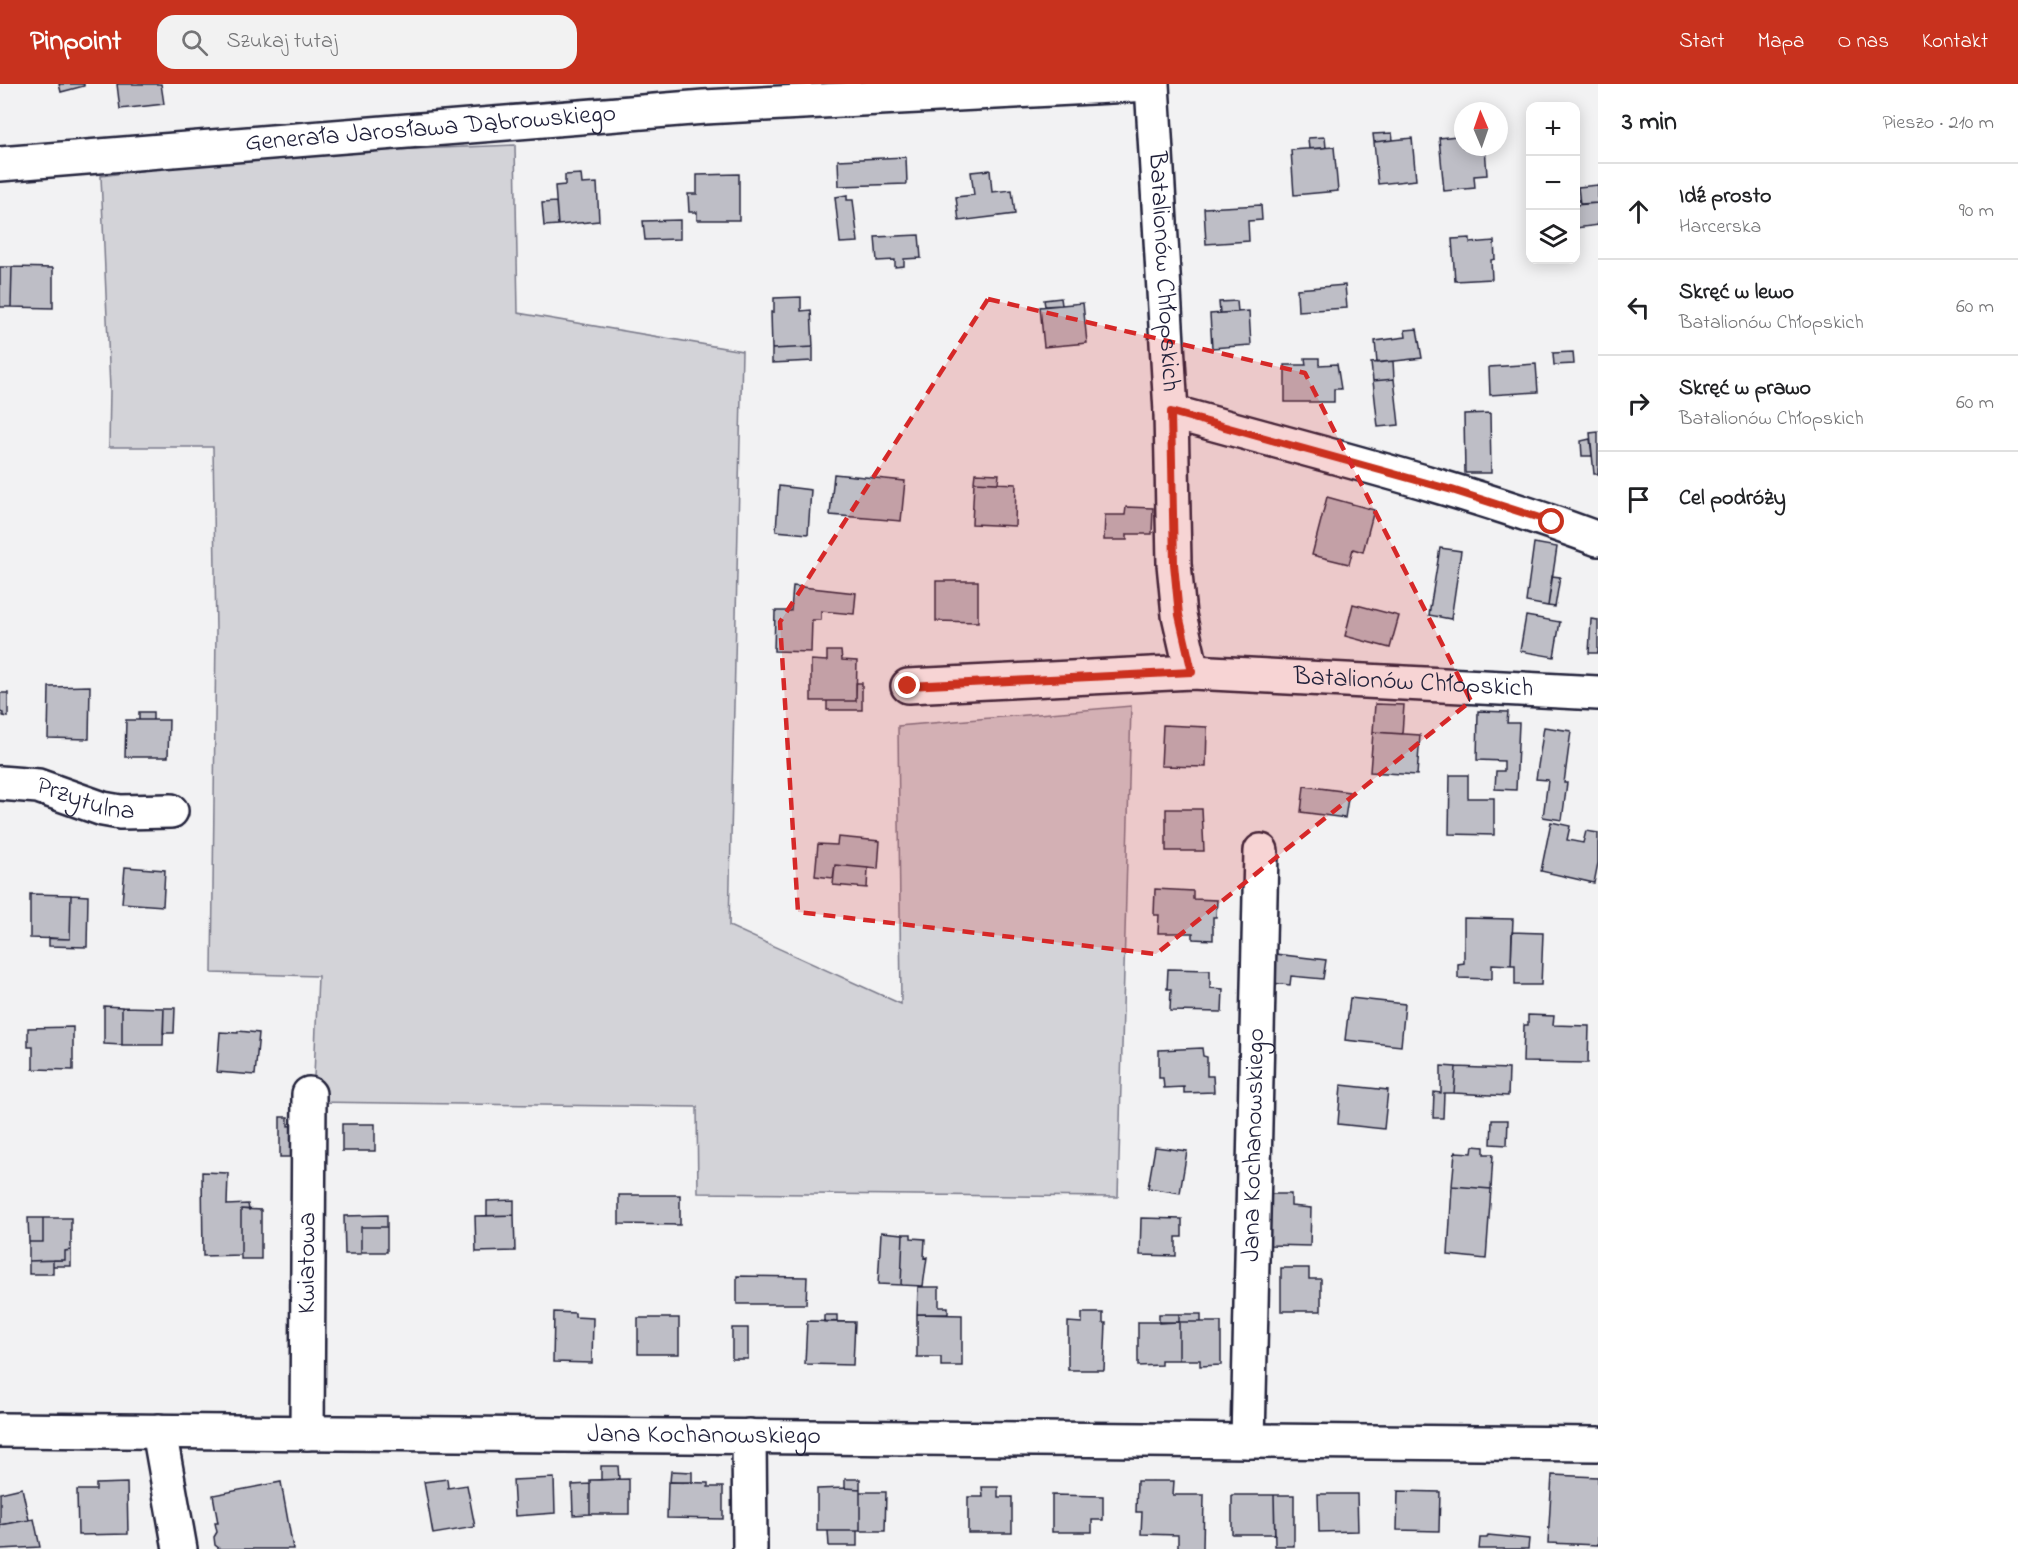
<!DOCTYPE html>
<html lang="pl">
<head>
<meta charset="utf-8">
<style>
  body { margin:0; font-family:"Indie Flower",sans-serif; background:#f2f2f2; color:#202124 }
  .controls { position:absolute; right:18px; top:18px; display:grid; overflow:hidden; border-radius:12px; box-shadow:0 3px 15px #0003 }
  .controls button { width:54px; height:54px; display:grid; place-items:center; padding:0; border:0; border-bottom:2px solid #e0e0e0; background:#fff; color:#202124; font:30px sans-serif }
  .compass { position:absolute; left:1454px; top:18px; width:54px; height:54px; border-radius:50%; background:#fff; box-shadow:0 3px 15px #0003; rotate:358deg }
  .stop { position:absolute; width:18px; height:18px; margin:-14px; border:4px solid #c8321e; border-radius:50%; background:#fff }
  .stop.end { background:#c8321e; border-color:#fff; box-shadow:0 2px 6px #0008 }
  .list { margin:0; padding:0; list-style:none }
  h2 { display:flex; justify-content:space-between; align-items:center; height:78px; margin:0; padding:0 24px; font-size:26px }
  h2 small { font-size:20px; font-weight:400; color:#757577 }
  .list li { display:grid; grid-template-columns:39px 1fr auto; gap:18px; align-items:center; box-sizing:border-box; height:96px; padding:0 24px; border-top:2px solid #e0e0e0 }
  .list b { display:block; font-size:22px; white-space:nowrap }
  .list p { margin:0; font-size:20px; white-space:nowrap; color:#757577 }
  .list em { font-size:20px; font-style:normal; color:#757577 }
  .icon { flex:none; width:33px; height:33px; fill:none; stroke:currentColor; stroke-width:2; stroke-linecap:round; stroke-linejoin:round }
  .map { position:relative; flex:none; width:1598px; height:1465px; overflow:hidden }
  header { display:flex; align-items:center; gap:36px; box-sizing:border-box; height:84px; padding:0 30px; background:#c8321e; color:#fff }
  header strong { font-size:28px }
  nav { display:flex; gap:33px; margin-inline-start:auto; font-size:21px }
  .search { width:420px; height:54px; background:#f2f2f2; display:flex; align-items:center; gap:15px; box-sizing:border-box; padding:0 21px; border-radius:18px; color:#757577; font-size:22px }
  main { display:flex }
  aside { flex:1; background:#fff }
  .map>svg:first-child { display:block }
</style>
</head>
<body>
<header>
<strong>Pinpoint</strong>
<div class="search"><svg class="icon" aria-label="search" viewBox="0 0 24 24"><circle cx="10" cy="10" r="6"/><path d="M15 15l6 6"/></svg>Szukaj tutaj</div>
<nav><a>Start</a><a>Mapa</a><a>O nas</a><a>Kontakt</a></nav>
</header>
<main>
<div class="map">
<svg width="1598" height="1465" viewBox="0 0 1598 1465">
  <rect width="100%" height="100%" fill="#f2f2f3"/>
  <filter id="ink" filterUnits="userSpaceOnUse"><feTurbulence type="fractalNoise" baseFrequency=".0167" numOctaves="2"/><feDisplacementMap in="SourceGraphic" scale="12" xChannelSelector="R" yChannelSelector="G"/><feConvolveMatrix kernelMatrix="1 2 1 2 8 2 1 2 1" color-interpolation-filters="sRGB"/></filter>
  <g filter="url(#ink)">
    <path fill="#d3d3d8" stroke="#7a7a8a" stroke-width="1.5" d="M 515,61 L 518,229 L 742,267 L 729,842 L 901,920 L 898,642 L 1131,622 L 1118,1113 L 698,1109 L 697,1023 L 313,1018 L 318,892 L 212,889 L 216,547 L 213,363 L 109,363 L 110,305 L 101,92 L 215,77 L 316,69 Z"/>
    <path fill="#bebec6" stroke="#22223b" stroke-width="1.5" d="M 59,0 L 84,0 L 84,2 L 61,8 Z
      M 117,0 L 161,0 L 164,20 L 120,25 Z
      M 1392,49 L 1393,56 L 1374,58 L 1373,50 Z
      M 1457,52 L 1463,52 L 1463,63 L 1485,63 L 1487,91 L 1474,92 L 1475,104 L 1444,107 L 1439,54 Z
      M 1325,53 L 1326,64 L 1309,65 L 1308,54 Z
      M 1412,54 L 1416,96 L 1378,100 L 1374,58 Z
      M 1334,63 L 1338,107 L 1294,111 L 1291,66 Z
      M 906,73 L 907,100 L 839,102 L 838,76 Z
      M 990,86 L 992,108 L 1012,106 L 1015,130 L 959,137 L 956,113 L 974,111 L 971,88 Z
      M 581,90 L 582,100 L 597,99 L 599,137 L 558,141 L 555,102 L 565,101 L 565,91 Z
      M 739,90 L 739,136 L 697,136 L 697,128 L 689,128 L 688,110 L 697,110 L 697,91 Z
      M 1598,101 L 1598,119 L 1580,120 L 1578,103 Z
      M 847,111 L 847,116 L 853,116 L 858,158 L 840,159 L 835,113 Z
      M 556,118 L 558,141 L 544,142 L 542,119 Z
      M 1598,119 L 1598,141 L 1576,144 L 1576,121 Z
      M 1261,121 L 1262,136 L 1248,137 L 1249,157 L 1206,160 L 1204,124 Z
      M 680,136 L 680,155 L 645,156 L 643,137 Z
      M 919,151 L 921,174 L 904,175 L 904,182 L 895,183 L 895,176 L 877,177 L 875,153 Z
      M 1470,154 L 1470,159 L 1494,157 L 1495,175 L 1491,176 L 1492,195 L 1455,197 L 1452,155 Z
      M 0,183 L 12,183 L 11,223 L 0,223 Z
      M 12,183 L 53,184 L 53,224 L 11,223 Z
      M 1345,201 L 1347,224 L 1298,227 L 1297,205 Z
      M 801,213 L 801,227 L 811,226 L 813,263 L 772,265 L 771,228 L 774,228 L 774,214 Z
      M 1061,214 L 1062,221 L 1045,222 L 1044,216 Z
      M 1237,217 L 1238,228 L 1220,229 L 1219,218 Z
      M 1083,219 L 1087,259 L 1044,263 L 1040,223 Z
      M 1249,227 L 1251,261 L 1212,264 L 1210,230 Z
      M 1417,245 L 1422,274 L 1377,279 L 1375,257 L 1406,253 L 1405,246 Z
      M 813,263 L 813,277 L 772,279 L 772,265 Z
      M 1573,268 L 1574,280 L 1554,281 L 1553,269 Z
      M 1305,274 L 1319,274 L 1319,281 L 1337,280 L 1341,305 L 1334,305 L 1334,318 L 1285,318 L 1285,281 L 1306,281 Z
      M 1393,277 L 1394,295 L 1373,297 L 1371,279 Z
      M 1536,280 L 1538,308 L 1490,311 L 1489,283 Z
      M 1394,295 L 1399,341 L 1378,343 L 1373,297 Z
      M 1490,329 L 1491,389 L 1465,389 L 1464,330 Z
      M 1598,348 L 1598,390 L 1594,390 L 1590,349 Z
      M 1590,355 L 1592,372 L 1582,372 L 1581,357 Z
      M 975,389 L 999,390 L 998,399 L 974,398 Z
      M 834,390 L 905,397 L 901,437 L 830,431 Z
      M 974,398 L 1016,400 L 1015,442 L 972,440 Z
      M 779,402 L 811,406 L 808,450 L 776,447 Z
      M 1327,413 L 1374,426 L 1363,468 L 1353,465 L 1349,480 L 1312,471 Z
      M 1126,423 L 1153,424 L 1152,450 L 1127,450 L 1127,456 L 1104,456 L 1105,431 L 1125,431 Z
      M 1534,459 L 1557,463 L 1548,522 L 1526,518 Z
      M 1440,464 L 1461,467 L 1451,535 L 1429,531 Z
      M 1552,492 L 1560,493 L 1555,523 L 1548,522 Z
      M 936,497 L 978,497 L 978,538 L 936,537 Z
      M 793,502 L 856,509 L 854,530 L 821,527 L 821,536 L 812,536 L 811,568 L 774,567 L 775,527 L 791,527 Z
      M 1353,520 L 1399,532 L 1390,564 L 1345,552 Z
      M 1526,532 L 1560,538 L 1554,573 L 1520,567 Z
      M 1591,535 L 1598,536 L 1598,569 L 1589,569 Z
      M 827,567 L 841,567 L 842,576 L 857,577 L 856,617 L 811,617 L 811,576 L 827,577 Z
      M 856,599 L 862,599 L 862,626 L 827,626 L 827,617 L 856,617 Z
      M 90,602 L 89,655 L 48,654 L 49,603 Z
      M 0,609 L 8,609 L 8,633 L 3,632 L 3,629 L 0,628 Z
      M 1375,620 L 1404,621 L 1402,650 L 1373,648 Z
      M 1478,627 L 1508,628 L 1507,639 L 1519,639 L 1516,706 L 1495,705 L 1496,687 L 1504,687 L 1504,677 L 1477,676 Z
      M 139,628 L 153,628 L 153,636 L 139,636 Z
      M 126,636 L 169,636 L 168,673 L 125,673 Z
      M 1163,641 L 1207,643 L 1206,683 L 1161,682 Z
      M 1544,643 L 1571,647 L 1564,699 L 1567,699 L 1562,736 L 1543,733 L 1548,696 L 1536,695 Z
      M 1373,648 L 1420,651 L 1417,691 L 1370,688 Z
      M 1450,691 L 1468,691 L 1468,714 L 1494,714 L 1494,751 L 1449,750 Z
      M 1304,702 L 1349,708 L 1345,734 L 1301,728 Z
      M 1166,725 L 1202,725 L 1204,767 L 1166,767 Z
      M 1551,738 L 1570,742 L 1567,756 L 1583,759 L 1586,747 L 1598,749 L 1598,779 L 1594,799 L 1541,787 Z
      M 838,753 L 880,757 L 878,785 L 835,781 L 833,794 L 815,792 L 818,760 L 837,761 Z
      M 835,781 L 868,784 L 867,804 L 833,801 Z
      M 125,783 L 165,786 L 163,822 L 122,819 Z
      M 1155,805 L 1193,807 L 1193,815 L 1217,816 L 1216,833 L 1213,833 L 1213,856 L 1193,855 L 1193,849 L 1158,849 L 1159,831 L 1154,831 Z
      M 30,810 L 71,811 L 70,855 L 30,854 Z
      M 71,811 L 88,812 L 87,863 L 49,862 L 49,854 L 70,855 Z
      M 1464,834 L 1513,835 L 1511,881 L 1492,880 L 1492,895 L 1458,894 L 1458,880 L 1464,879 Z
      M 1512,848 L 1543,849 L 1541,901 L 1515,901 L 1515,881 L 1511,881 Z
      M 1275,870 L 1326,876 L 1323,895 L 1291,892 L 1290,901 L 1272,899 Z
      M 1168,885 L 1210,886 L 1210,904 L 1223,905 L 1222,928 L 1170,927 L 1171,905 L 1167,905 Z
      M 1350,914 L 1405,920 L 1401,962 L 1345,956 Z
      M 104,922 L 122,923 L 122,961 L 104,960 Z
      M 122,923 L 164,924 L 163,961 L 122,961 Z
      M 164,924 L 175,924 L 174,949 L 163,949 Z
      M 1528,931 L 1554,932 L 1553,941 L 1589,942 L 1588,979 L 1523,978 L 1524,941 L 1528,941 Z
      M 73,943 L 73,986 L 33,985 L 33,963 L 28,963 L 28,944 Z
      M 238,947 L 259,949 L 255,991 L 217,988 L 220,948 L 238,949 Z
      M 1202,964 L 1203,972 L 1207,973 L 1207,992 L 1213,992 L 1214,1008 L 1184,1009 L 1184,1003 L 1164,1004 L 1163,994 L 1159,994 L 1159,966 Z
      M 1441,982 L 1456,983 L 1454,1009 L 1444,1009 L 1443,1034 L 1433,1034 L 1434,1008 L 1441,1009 Z
      M 1456,983 L 1509,985 L 1508,1012 L 1454,1009 Z
      M 1341,1001 L 1388,1006 L 1384,1045 L 1338,1040 Z
      M 280,1033 L 288,1033 L 288,1042 L 297,1041 L 297,1073 L 280,1073 Z
      M 1492,1036 L 1508,1036 L 1507,1061 L 1491,1060 Z
      M 342,1040 L 375,1040 L 375,1067 L 342,1067 Z
      M 1473,1062 L 1484,1063 L 1484,1070 L 1493,1070 L 1491,1105 L 1452,1102 L 1455,1068 L 1472,1069 Z
      M 1155,1063 L 1187,1067 L 1180,1109 L 1148,1104 Z
      M 202,1088 L 228,1089 L 227,1121 L 248,1120 L 249,1126 L 241,1125 L 241,1171 L 203,1172 Z
      M 1452,1102 L 1491,1105 L 1486,1175 L 1448,1171 Z
      M 1271,1110 L 1291,1110 L 1291,1122 L 1311,1124 L 1310,1162 L 1269,1161 Z
      M 619,1111 L 680,1111 L 680,1141 L 619,1140 Z
      M 514,1116 L 514,1131 L 487,1132 L 487,1117 Z
      M 241,1125 L 261,1126 L 261,1175 L 241,1175 Z
      M 387,1131 L 387,1143 L 361,1143 L 361,1170 L 345,1170 L 344,1132 Z
      M 514,1131 L 515,1167 L 476,1168 L 475,1132 Z
      M 28,1134 L 43,1134 L 43,1158 L 29,1158 Z
      M 43,1134 L 71,1134 L 71,1166 L 65,1167 L 65,1176 L 29,1177 L 29,1158 L 43,1158 Z
      M 1141,1134 L 1182,1135 L 1182,1153 L 1176,1153 L 1176,1172 L 1140,1171 Z
      M 361,1143 L 387,1143 L 387,1168 L 361,1168 Z
      M 881,1148 L 903,1150 L 901,1201 L 878,1200 Z
      M 903,1150 L 911,1150 L 911,1154 L 925,1155 L 924,1174 L 927,1173 L 923,1202 L 901,1201 Z
      M 71,1166 L 71,1182 L 53,1182 L 53,1176 L 65,1176 L 65,1167 Z
      M 53,1176 L 53,1190 L 29,1190 L 29,1177 Z
      M 1281,1184 L 1309,1184 L 1309,1195 L 1321,1195 L 1321,1227 L 1281,1227 Z
      M 737,1192 L 807,1193 L 806,1220 L 737,1220 Z
      M 918,1203 L 939,1203 L 939,1223 L 948,1223 L 948,1230 L 917,1230 Z
      M 554,1228 L 575,1229 L 575,1233 L 593,1234 L 592,1279 L 553,1278 Z
      M 1082,1229 L 1103,1229 L 1103,1239 L 1106,1239 L 1104,1286 L 1068,1286 L 1068,1238 L 1082,1239 Z
      M 917,1230 L 962,1231 L 962,1282 L 941,1282 L 941,1273 L 917,1273 Z
      M 1159,1230 L 1179,1230 L 1179,1238 L 1159,1239 Z
      M 1179,1230 L 1201,1230 L 1201,1238 L 1179,1238 Z
      M 824,1231 L 837,1231 L 837,1238 L 824,1238 Z
      M 638,1234 L 679,1234 L 679,1270 L 638,1270 Z
      M 807,1237 L 855,1238 L 853,1281 L 805,1280 Z
      M 1138,1238 L 1179,1238 L 1179,1276 L 1161,1276 L 1161,1281 L 1138,1282 Z
      M 1179,1238 L 1221,1238 L 1221,1281 L 1200,1282 L 1200,1276 L 1179,1276 Z
      M 732,1244 L 748,1244 L 748,1275 L 732,1275 Z
      M 601,1382 L 618,1382 L 619,1395 L 601,1396 Z
      M 671,1387 L 692,1388 L 692,1398 L 670,1398 Z
      M 1552,1391 L 1598,1393 L 1598,1461 L 1548,1459 Z
      M 554,1394 L 555,1429 L 515,1432 L 513,1396 Z
      M 447,1395 L 448,1404 L 467,1401 L 475,1443 L 433,1450 L 424,1398 Z
      M 629,1395 L 629,1430 L 590,1430 L 590,1396 Z
      M 845,1395 L 860,1395 L 860,1405 L 845,1404 Z
      M 1137,1397 L 1174,1397 L 1173,1411 L 1204,1411 L 1203,1465 L 1178,1465 L 1178,1451 L 1141,1450 L 1142,1428 L 1136,1428 Z
      M 281,1398 L 293,1465 L 220,1465 L 215,1461 L 214,1453 L 217,1448 L 215,1439 L 218,1439 L 213,1411 Z
      M 668,1398 L 708,1399 L 708,1403 L 723,1403 L 723,1435 L 667,1434 Z
      M 127,1399 L 128,1450 L 78,1451 L 77,1406 L 96,1406 L 96,1400 Z
      M 590,1400 L 590,1430 L 573,1431 L 572,1401 Z
      M 982,1403 L 998,1403 L 998,1413 L 1012,1413 L 1012,1449 L 968,1449 L 968,1413 L 983,1413 Z
      M 22,1404 L 29,1436 L 0,1441 L 0,1409 Z
      M 845,1404 L 860,1405 L 860,1447 L 817,1447 L 817,1405 Z
      M 1398,1407 L 1440,1408 L 1439,1447 L 1397,1446 Z
      M 860,1408 L 886,1408 L 885,1447 L 860,1447 Z
      M 1318,1410 L 1357,1410 L 1358,1447 L 1319,1448 Z
      M 1052,1411 L 1103,1412 L 1103,1436 L 1092,1436 L 1092,1448 L 1052,1448 Z
      M 1232,1411 L 1274,1411 L 1275,1450 L 1232,1450 Z
      M 1274,1411 L 1294,1411 L 1294,1462 L 1275,1462 Z
      M 34,1435 L 40,1463 L 0,1465 L 0,1441 Z
      M 828,1447 L 857,1447 L 857,1462 L 829,1462 Z
      M 1488,1451 L 1529,1455 L 1528,1465 L 1479,1465 L 1480,1454 L 1487,1454 Z"/>
    <g fill="none" stroke-linecap="round" stroke-linejoin="round">
      <g stroke="#22223b" stroke-width="38">
        <g id="minor">
          <path id="s1" d="M 1152,0 L 1171,328 L 1174,480 L 1179,531 L 1192,588"/>
          <path id="s2" d="M 0,80 L 704,23 L 1150,0"/>
          <path d="M 1171,328 C 1314,368 1459,403 1598,455"/>
          <path id="s3" d="M 908,602 L 1192,588 L 1598,609"/>
          <path id="s4" d="M 0,699 L 38,702 L 103,725 L 120,728 L 171,727"/>
          <path id="s5" d="M 0,1346 L 1598,1360"/>
          <path d="M 159,1347 L 180,1465"/>
          <path id="s6" d="M 307,1349 L 309,1010"/>
          <path d="M 749,1352 L 750,1465"/>
          <path id="s7" d="M 1248,1357 L 1261,767"/>
        </g>
      </g>
      <use href="#minor" stroke="#fff" stroke-width="33"/>
    </g>
  </g>
  <g fill="none" stroke-linecap="round" stroke-linejoin="round" filter="url(#ink)">
    <path stroke="#c8321e" stroke-width="8" d="M 908,602 L 1192,588 L 1179,531 L 1174,480 L 1171,328 L 1452,406 L 1552,438"/>
  </g>
  <path fill="#d62828" fill-opacity="0.2" stroke="#d62828" stroke-width="4.5" stroke-dasharray="12 8" stroke-linejoin="round" d="M 988,215 L 1305,289 L 1471,617 L 1156,870 L 798,828 L 780,538 Z"/>
  <g text-anchor="middle" dominant-baseline="central" stroke-width="6" stroke-linejoin="round" paint-order="stroke">
    <g font-size="26" fill="#22223b" stroke="#fff">
      <text stroke="none"><textPath href="#s2" startOffset="432">Generała Jarosława Dąbrowskiego</textPath></text>
      <text stroke="none"><textPath href="#s1" startOffset="188">Batalionów Chłopskich</textPath></text>
      <text stroke="none"><textPath href="#s3" startOffset="506">Batalionów Chłopskich</textPath></text>
      <text stroke="none"><textPath href="#s4" startOffset="88">Przytulna</textPath></text>
      <text stroke="none"><textPath href="#s7" startOffset="296">Jana Kochanowskiego</textPath></text>
      <text stroke="none"><textPath href="#s6" startOffset="170">Kwiatowa</textPath></text>
      <text stroke="none"><textPath href="#s5" startOffset="704">Jana Kochanowskiego</textPath></text>
    </g>
  </g>
</svg>
<div class="controls">
<button>+</button>
<button>−</button>
<button><svg class="icon" aria-label="layers" viewBox="0 0 24 24"><path d="M12 4l9 5-9 5-9-5zM3 14l9 5 9-5"/></svg></button>
</div>
<svg class="compass" viewBox="-18 -18 36 36"><path d="M0-13l5 13h-10z" fill="#e53935"/><path d="M0 13l5-13h-10z" fill="#757577"/></svg>
<div class="stop" style="left:1552px;top:438px"></div>
<div class="stop end" style="left:908px;top:602px"></div>
</div>
<aside>
<h2>3 min<small>Pieszo · 210 m</small></h2>
<ul class="list">
<li><svg class="icon" aria-label="ahead" viewBox="0 0 24 24"><path d="M12 20V5M6 11l6-6 6 6"/></svg><div><b>Idź prosto</b><p>Harcerska</p></div><em>90 m</em></li>
<li><svg class="icon" aria-label="left" viewBox="0 0 24 24"><path d="M17 20v-9H6M10 6l-5 5 5 5"/></svg><div><b>Skręć w lewo</b><p>Batalionów Chłopskich</p></div><em>60 m</em></li>
<li><svg class="icon" aria-label="right" viewBox="0 0 24 24"><path d="M7 20v-9h11M14 6l5 5-5 5"/></svg><div><b>Skręć w prawo</b><p>Batalionów Chłopskich</p></div><em>60 m</em></li>
<li><svg class="icon" aria-label="arrive" viewBox="0 0 24 24"><path d="M6 21V4h12l-3 4 3 4H6"/></svg><div><b>Cel podróży</b></div></li>
</ul>
</aside>
</main>
</body>
</html>
